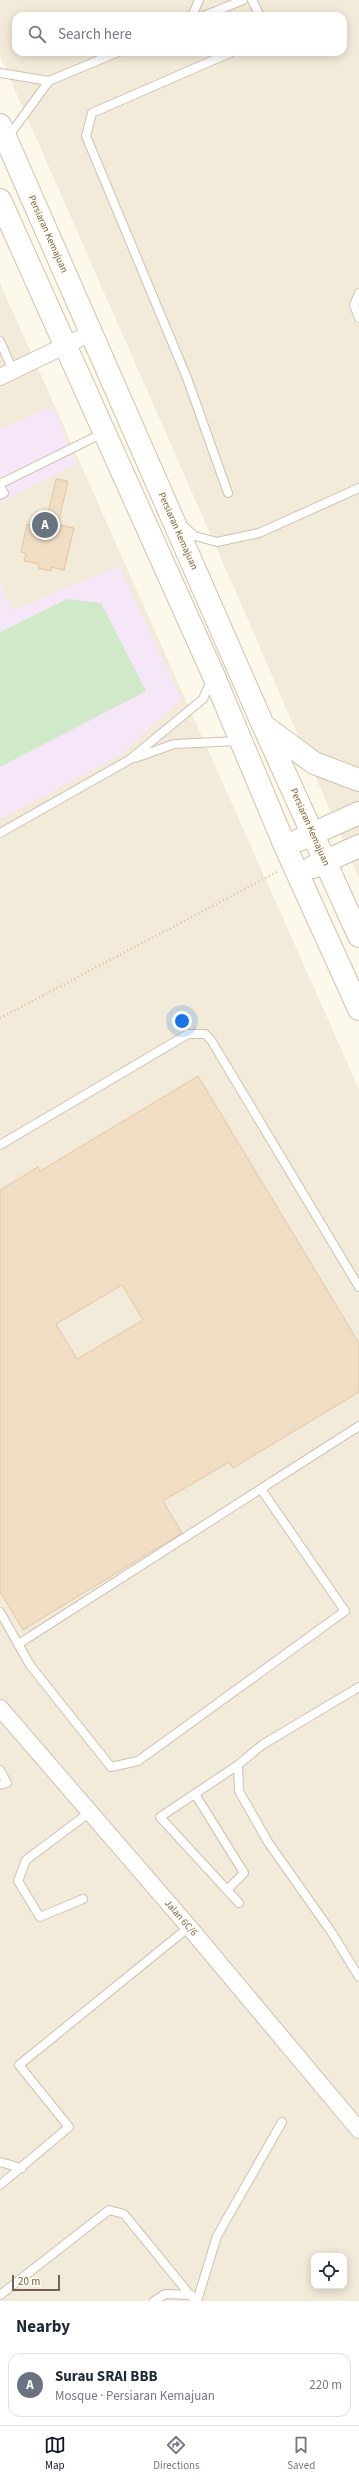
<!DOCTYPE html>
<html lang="en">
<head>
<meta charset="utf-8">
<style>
  body { margin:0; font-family:"Source Sans 3",sans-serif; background:#f6f6f7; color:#1f2937 }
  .controls { position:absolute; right:12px; bottom:12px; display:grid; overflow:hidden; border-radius:8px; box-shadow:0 2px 10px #0003 }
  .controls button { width:36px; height:36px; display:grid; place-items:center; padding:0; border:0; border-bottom:1px solid #e0e1e3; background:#fff; color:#1f2937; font:20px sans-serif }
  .scale { position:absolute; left:12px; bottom:10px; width:48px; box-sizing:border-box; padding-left:4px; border:2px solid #76634e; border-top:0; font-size:11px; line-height:14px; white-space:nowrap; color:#76634e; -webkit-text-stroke:3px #fefbf1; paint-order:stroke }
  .you { position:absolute; left:182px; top:1021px; width:14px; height:14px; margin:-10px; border:3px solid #fff; border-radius:50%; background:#1a73e8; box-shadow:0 0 0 6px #1a73e833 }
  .badge { display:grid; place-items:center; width:26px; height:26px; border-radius:50%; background:#111827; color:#fff; font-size:13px; font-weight:700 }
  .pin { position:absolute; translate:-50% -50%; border:2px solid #fff; box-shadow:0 1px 4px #0006 }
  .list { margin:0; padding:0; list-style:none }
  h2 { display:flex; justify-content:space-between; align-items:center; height:52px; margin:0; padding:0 16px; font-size:17px }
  h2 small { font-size:13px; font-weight:400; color:#747a83 }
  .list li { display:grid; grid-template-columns:26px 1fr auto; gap:12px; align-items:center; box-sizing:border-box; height:64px; margin:0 8px 8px; padding:0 8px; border:1px solid #e0e1e3; border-radius:12px }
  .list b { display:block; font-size:15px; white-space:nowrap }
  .list p { margin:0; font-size:13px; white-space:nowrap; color:#747a83 }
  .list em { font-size:13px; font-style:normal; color:#747a83 }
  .icon { flex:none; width:22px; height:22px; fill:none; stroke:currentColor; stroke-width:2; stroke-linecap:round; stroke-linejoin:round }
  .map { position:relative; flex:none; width:359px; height:2301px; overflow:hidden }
  .search { position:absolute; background:#fff; box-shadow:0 2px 10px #0003; left:12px; right:12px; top:12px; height:44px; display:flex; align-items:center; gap:10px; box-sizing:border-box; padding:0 14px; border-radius:12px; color:#747a83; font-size:15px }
  .sheet { height:124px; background:#fff }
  nav { display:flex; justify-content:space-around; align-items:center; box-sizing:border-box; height:56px; border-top:1px solid #e0e1e3; background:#fff; font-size:11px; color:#747a83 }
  nav a { display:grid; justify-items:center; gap:2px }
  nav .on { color:#111827 }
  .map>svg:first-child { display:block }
</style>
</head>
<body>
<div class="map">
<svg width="359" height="2301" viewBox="0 0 359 2301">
  <rect width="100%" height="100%" fill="#fcf8ea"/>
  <path fill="#f3ebd9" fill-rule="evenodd" d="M 0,0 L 359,0 L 359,878 L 249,622 L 0,56 ZM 16,16 L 343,16 L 343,52 L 16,52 Z
    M 0,283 L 359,1089 L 359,2301 L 0,2301 ZM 314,2256 L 344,2256 L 344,2286 L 314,2286 Z"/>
  <path fill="#f5e7f8" d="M 53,406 L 76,464 L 0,503 L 0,429 Z
    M 119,566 L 181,699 L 121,755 L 0,819 L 0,580 L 12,611 Z"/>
  <path fill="#d0e9c9" d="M 67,599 L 101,603 L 146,691 L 0,767 L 0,632 Z"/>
  <path fill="#f0ddc3" stroke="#e2c7a4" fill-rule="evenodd" d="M 56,479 L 68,481 L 58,525 L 74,528 L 64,570 L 51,567 L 51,571 L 38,568 L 39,564 L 24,561 L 26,553 L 21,552 L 27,524 L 32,525 L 35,514 L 47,517 Z
    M 198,1076 L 359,1343 L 359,1392 L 233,1468 L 229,1462 L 163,1501 L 182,1533 L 23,1630 L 0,1592 L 0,1190 L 38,1167 L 40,1171 ZM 122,1285 L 143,1320 L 77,1359 L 56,1324 Z"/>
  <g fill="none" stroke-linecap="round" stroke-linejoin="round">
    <g stroke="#cec2b0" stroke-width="10">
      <path id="lane" d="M 252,0 L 260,16
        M 192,16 L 199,0
        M 204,16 L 243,0
        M 0,73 L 49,81
        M 8,137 L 49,81 L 118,52
        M 359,293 L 354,305 L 359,318
        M 0,341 L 13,371
        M 0,484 L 103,433
        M 0,486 L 4,493 L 0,495
        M 228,493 L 187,378 L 86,136 L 92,113 L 232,52
        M 182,525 L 195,536 L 217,542 L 259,533 L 359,488
        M 135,758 L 174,744 L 239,741
        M 0,833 L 129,760 L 203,699 L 211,680
        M 0,1145 L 188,1034 L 205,1034 L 211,1040 L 359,1287
        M 0,1612 L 30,1665 L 111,1767 L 138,1761 L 345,1611 L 261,1489
        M 20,1643 L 359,1426
        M 359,1687 L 262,1745 L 238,1765 L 239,1791 L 268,1842 L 332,1933 L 359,1977
        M 238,1765 L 160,1817 L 239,1903
        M 0,1770 L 7,1783 L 0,1785
        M 195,1794 L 244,1873 L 227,1890
        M 83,1899 L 40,1917 L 18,1881 L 26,1860 L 90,1812
        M 0,2162 L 22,2168
        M 0,2185 L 69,2127 L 19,2065 L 189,1927
        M 0,2295 L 109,2210 L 124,2214 L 195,2301
        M 154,2301 L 165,2294 L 191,2295
        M 197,2301 L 217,2236 L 282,2122"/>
    </g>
    <g stroke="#cec2b0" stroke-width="18">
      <path id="street" d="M 0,377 L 91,333
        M 0,1708 L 189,1927 L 359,2130"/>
    </g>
    <g stroke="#d0c3ae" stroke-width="24">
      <path id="secondary" d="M 0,125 L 263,725 L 359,936
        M 0,200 L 213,674 L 285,846 L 359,1009
        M 267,728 L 314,763 L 359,780
        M 299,840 L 359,813
        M 313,867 L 359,846"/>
    </g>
    <path stroke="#d5c1a6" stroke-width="2.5" stroke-dasharray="1 3" stroke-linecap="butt" d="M 0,1018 L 277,872"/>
    <use href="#lane" stroke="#fff" stroke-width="8"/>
    <use href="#street" stroke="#fff" stroke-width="16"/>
    <use href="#secondary" stroke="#fff" stroke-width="22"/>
  </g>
  <g text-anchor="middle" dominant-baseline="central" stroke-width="3.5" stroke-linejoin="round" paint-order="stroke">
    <g font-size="10" fill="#76634e" stroke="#fefbf1">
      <text transform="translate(48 234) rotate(66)">Persiaran Kemajuan</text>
      <text transform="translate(178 531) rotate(66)">Persiaran Kemajuan</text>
      <text transform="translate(310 827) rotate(66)">Persiaran Kemajuan</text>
      <text transform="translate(181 1918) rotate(49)">Jalan 6C/6</text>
    </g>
  </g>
</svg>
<div class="controls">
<button><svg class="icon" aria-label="locate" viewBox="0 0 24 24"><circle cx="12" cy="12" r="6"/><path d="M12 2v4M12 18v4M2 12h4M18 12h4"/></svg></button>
</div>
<div class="scale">20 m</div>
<div class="you"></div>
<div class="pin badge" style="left:45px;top:525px;background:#6b7280">A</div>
<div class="search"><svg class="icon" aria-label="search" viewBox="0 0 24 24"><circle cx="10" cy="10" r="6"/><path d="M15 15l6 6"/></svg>Search here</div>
</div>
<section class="sheet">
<h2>Nearby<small></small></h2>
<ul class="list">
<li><span class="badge" style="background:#6b7280">A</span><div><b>Surau SRAI BBB</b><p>Mosque · Persiaran Kemajuan</p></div><em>220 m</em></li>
</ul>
</section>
<nav>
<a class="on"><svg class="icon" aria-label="map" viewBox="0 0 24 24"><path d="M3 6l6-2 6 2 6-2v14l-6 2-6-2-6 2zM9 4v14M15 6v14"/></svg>Map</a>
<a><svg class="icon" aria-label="directions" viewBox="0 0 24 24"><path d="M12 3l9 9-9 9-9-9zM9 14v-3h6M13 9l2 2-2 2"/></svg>Directions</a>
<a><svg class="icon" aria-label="saved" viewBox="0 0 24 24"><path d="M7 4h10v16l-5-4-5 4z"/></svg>Saved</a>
</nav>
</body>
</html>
